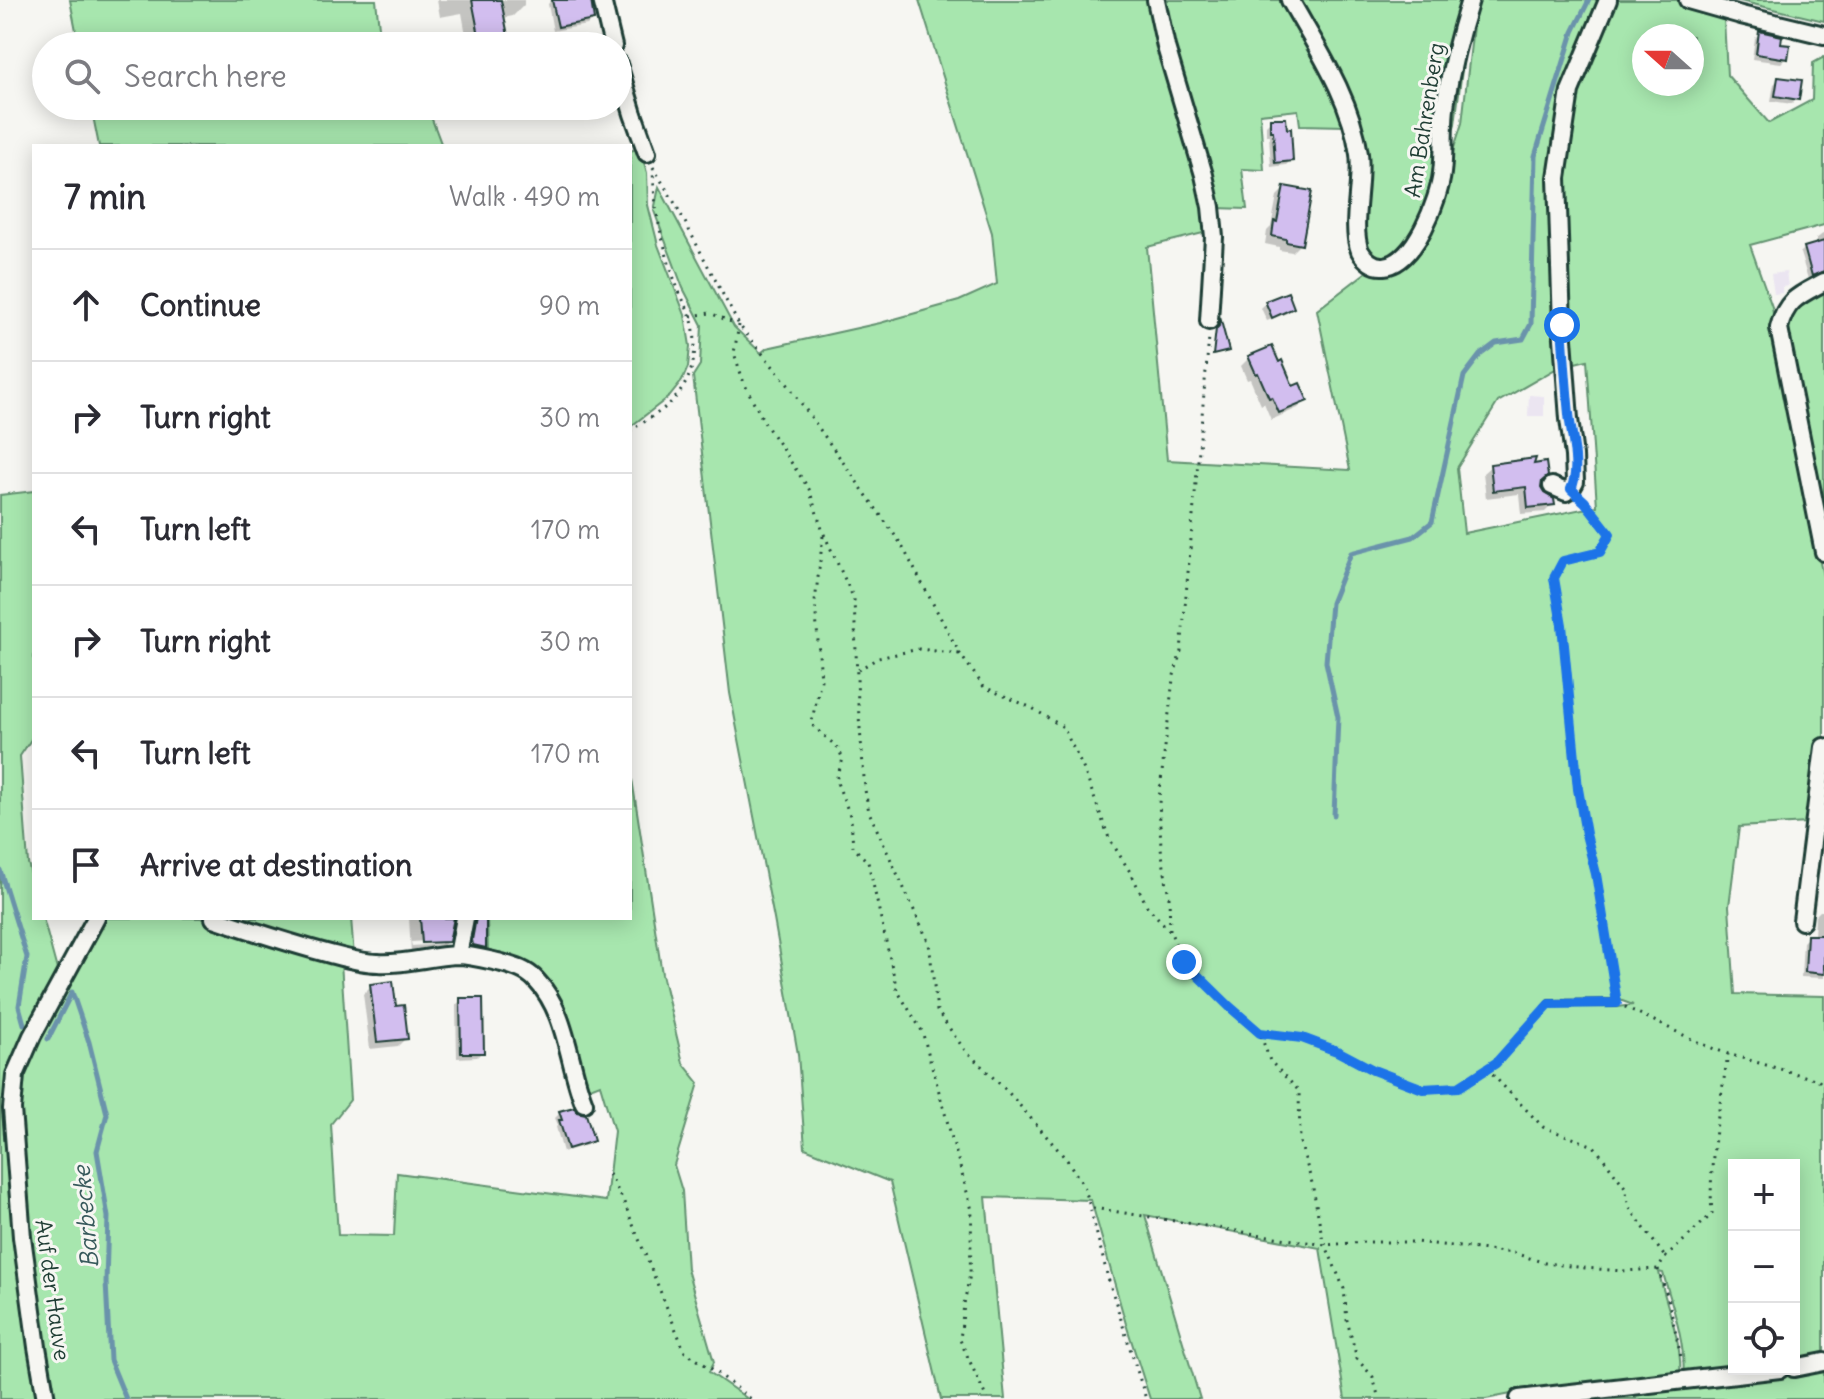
<!DOCTYPE html>
<html lang="en">
<head>
<meta charset="utf-8">
<style>
  body { margin:0; font-family:Delius,sans-serif; background:#f2f2f3; color:#2b2b33 }
  .controls { position:absolute; right:24px; bottom:24px; display:grid; overflow:hidden; border-radius:0px; box-shadow:0 4px 20px #0003 }
  .controls button { width:72px; height:72px; display:grid; place-items:center; padding:0; border:0; border-bottom:2px solid #e1e1e2; background:#fff; color:#2b2b33; font:40px sans-serif }
  .compass { position:absolute; left:1632px; top:24px; width:72px; height:72px; border-radius:50%; background:#fff; box-shadow:0 4px 20px #0003; rotate:291deg }
  .stop { position:absolute; width:24px; height:24px; margin:-18px; border:6px solid #1a73e8; border-radius:50%; background:#fff }
  .stop.end { background:#1a73e8; border-color:#fff; box-shadow:0 2px 8px #0008 }
  .list { margin:0; padding:0; list-style:none }
  h2 { display:flex; justify-content:space-between; align-items:center; height:104px; margin:0; padding:0 32px; font-size:34px }
  h2 small { font-size:26px; font-weight:400; color:#7c7c81 }
  .list li { display:grid; grid-template-columns:52px 1fr auto; gap:24px; align-items:center; box-sizing:border-box; height:112px; padding:0 32px; border-top:2px solid #e1e1e2 }
  .list b { display:block; font-size:30px; white-space:nowrap }
  .list em { font-size:26px; font-style:normal; color:#7c7c81 }
  .icon { flex:none; width:44px; height:44px; fill:none; stroke:currentColor; stroke-width:2; stroke-linecap:round; stroke-linejoin:round }
  .map { position:relative; flex:none; width:1824px; height:1399px; overflow:hidden }
  .search { position:absolute; background:#fff; box-shadow:0 4px 20px #0003; left:32px; top:32px; width:600px; height:88px; display:flex; align-items:center; gap:20px; box-sizing:border-box; padding:0 28px; border-radius:44px; color:#7c7c81; font-size:30px }
  .panel { position:absolute; background:#fff; box-shadow:0 4px 20px #0003; left:32px; top:144px; width:600px; height:776px; border-radius:0px }
  .map>svg:first-child { display:block }
</style>
</head>
<body>
<div class="map">
<svg width="1824" height="1399" viewBox="0 0 1824 1399">
  <rect width="100%" height="100%" fill="#f6f6f2"/>
  <filter id="ink" filterUnits="userSpaceOnUse"><feTurbulence type="fractalNoise" baseFrequency=".0125" numOctaves="2"/><feDisplacementMap in="SourceGraphic" scale="16" xChannelSelector="R" yChannelSelector="G"/><feConvolveMatrix kernelMatrix="1 2 1 2 8 2 1 2 1" color-interpolation-filters="sRGB"/></filter>
  <g filter="url(#ink)">
    <path fill="#ebe5f1" d="M 1786,272 L 1788,286 L 1782,287 L 1782,293 L 1774,294 L 1771,274 Z
      M 1529,395 L 1544,396 L 1544,416 L 1528,416 Z"/>
    <path fill="#a7e6ae" stroke="#639271" stroke-width="2" fill-rule="evenodd" d="M 70,0 L 376,0 L 381,46 L 79,46 Z
      M 919,0 L 1152,0 L 1211,231 L 1147,247 L 1167,460 L 1350,470 L 1317,310 L 1373,267 L 1386,268 L 1408,264 L 1424,241 L 1462,123 L 1476,0 L 1723,0 L 1727,75 L 1769,123 L 1812,100 L 1813,63 L 1824,57 L 1824,225 L 1750,245 L 1772,307 L 1788,414 L 1824,581 L 1824,822 L 1739,827 L 1729,906 L 1735,994 L 1824,996 L 1824,1357 L 1794,1365 L 1794,1165 L 1734,1165 L 1734,1369 L 1683,1376 C 1687,1348 1671,1301 1663,1273 L 1659,1272 C 1665,1305 1683,1341 1680,1376 L 1536,1389 L 1486,1399 L 1345,1399 L 1320,1248 L 1145,1215 L 1200,1399 L 1150,1399 L 1126,1324 L 1091,1200 L 986,1197 L 1005,1399 L 941,1399 L 890,1182 L 805,1148 L 798,1054 L 774,919 L 730,693 L 693,376 L 700,365 L 702,325 L 683,288 L 654,211 L 659,187 L 734,327 L 761,353 L 767,348 L 880,323 L 959,301 L 997,284 L 992,233 ZM 1644,36 L 1692,36 L 1692,84 L 1644,84 ZM 1587,360 L 1597,506 L 1464,533 L 1457,468 L 1498,402 L 1559,367 ZM 1617,999 L 1633,1005 L 1617,1007 L 1543,1006 L 1548,1000 Z
      M 1160,0 L 1285,0 L 1337,102 L 1346,126 L 1300,125 L 1298,110 L 1260,114 L 1264,170 L 1242,169 L 1247,209 L 1215,208 Z
      M 1291,0 L 1471,0 L 1455,124 L 1416,242 L 1380,263 L 1362,244 L 1362,159 Z
      M 1736,0 L 1824,0 L 1824,21 Z
      M 91,106 L 427,106 L 442,146 L 99,146 Z
      M 640,148 L 647,173 L 648,205 L 658,245 L 685,315 L 690,346 L 688,367 L 682,381 L 670,396 L 630,427 L 630,151 Z
      M 1824,284 L 1824,530 L 1782,329 L 1798,299 Z
      M 34,491 L 34,735 L 20,756 L 28,863 L 34,885 L 34,918 L 43,918 L 59,977 L 18,1050 L 6,1077 L 5,1103 L 41,1399 L 0,1399 L 0,495 Z
      M 630,766 L 662,974 L 683,1063 L 699,1083 L 674,1165 L 682,1191 L 687,1269 L 714,1362 L 709,1372 L 748,1399 L 50,1399 L 26,1235 L 18,1077 L 101,918 L 201,918 L 341,962 L 350,1100 L 331,1124 L 338,1235 L 394,1236 L 397,1173 L 606,1201 L 614,1131 L 600,1084 L 580,1092 L 552,994 L 488,953 L 487,918 L 630,918 Z
      M 224,918 L 351,918 L 354,957 Z
      M 1824,1367 L 1824,1399 L 1535,1399 L 1727,1378 L 1792,1373 Z"/>
    <path fill="#0003" fill-rule="evenodd" d="M 437,0 L 524,0 L 524,5 L 513,16 L 503,18 L 507,43 L 524,40 L 525,46 L 468,46 L 462,13 L 440,17 Z
      M 552,0 L 589,0 L 592,20 L 587,25 L 553,31 L 548,4 Z
      M 1760,33 L 1779,46 L 1786,58 L 1781,63 L 1752,59 L 1755,38 Z
      M 1779,79 L 1797,99 L 1792,104 L 1771,101 L 1774,84 Z
      M 1271,120 L 1291,160 L 1286,165 L 1271,167 L 1269,135 L 1266,135 L 1266,125 Z
      M 1285,188 L 1300,244 L 1292,252 L 1279,250 L 1279,247 L 1265,244 L 1267,231 L 1271,227 L 1277,196 Z
      M 1824,233 L 1824,273 L 1821,276 L 1813,276 L 1808,279 L 1800,253 L 1805,248 L 1818,245 L 1816,239 Z
      M 1266,303 L 1292,308 L 1287,313 L 1267,321 L 1261,308 Z
      M 1249,358 L 1277,364 L 1292,388 L 1306,400 L 1298,408 L 1271,420 L 1264,403 L 1261,405 L 1250,379 L 1247,380 L 1241,366 Z
      M 1491,466 L 1531,466 L 1540,481 L 1539,488 L 1553,504 L 1545,512 L 1521,514 L 1519,494 L 1486,498 L 1483,473 Z
      M 1820,911 L 1824,911 L 1824,978 L 1801,977 L 1803,942 L 1808,937 L 1814,937 L 1815,916 Z
      M 409,918 L 448,918 L 448,941 L 436,952 L 411,953 ZM 441,940 L 441,944 L 412,946 L 411,942 Z
      M 474,918 L 484,918 L 484,947 L 482,949 L 472,947 Z
      M 371,986 L 394,1008 L 406,1038 L 398,1046 L 370,1049 L 363,994 Z
      M 461,1000 L 482,1052 L 477,1057 L 457,1058 L 456,1005 Z
      M 560,1113 L 592,1140 L 587,1145 L 563,1152 L 556,1127 L 558,1125 L 555,1118 Z"/>
    <g fill="none" stroke-linecap="round" stroke-linejoin="round">
      <path stroke="#6b93ab" stroke-width="5" d="M 1334,815 L 1338,717 L 1326,662 L 1331,603 L 1351,553 L 1413,537 L 1432,522 L 1464,376 L 1480,355 L 1496,343 L 1523,339 L 1531,324 L 1535,156 L 1573,32 L 1589,0
        M 0,870 L 27,957 L 19,1006 L 24,1024
        M 48,1039 L 72,992 L 89,1042 L 107,1114 L 97,1151 L 108,1217 L 106,1282 L 110,1360 L 126,1399"/>
    </g>
    <path fill="#d2beef" stroke="#1f3d34" stroke-width="2" d="M 472,0 L 501,0 L 510,46 L 481,46 Z
      M 552,0 L 591,0 L 594,20 L 558,27 Z
      M 1759,31 L 1782,36 L 1781,44 L 1790,45 L 1788,59 L 1756,54 Z
      M 1778,77 L 1802,80 L 1799,100 L 1775,96 Z
      M 1270,118 L 1286,118 L 1287,129 L 1291,128 L 1293,161 L 1275,163 L 1273,131 L 1270,131 Z
      M 1284,186 L 1312,191 L 1302,245 L 1286,242 L 1286,239 L 1272,236 L 1274,221 L 1277,222 Z
      M 1824,241 L 1824,271 L 1812,276 L 1804,247 Z
      M 1288,292 L 1294,308 L 1272,318 L 1265,301 Z
      M 1220,317 L 1229,351 L 1213,355 L 1216,329 L 1219,326 Z
      M 1272,346 L 1279,362 L 1282,360 L 1293,386 L 1300,383 L 1308,401 L 1279,413 L 1272,397 L 1269,398 L 1258,373 L 1256,374 L 1248,356 Z
      M 1536,458 L 1534,464 L 1546,462 L 1548,476 L 1542,481 L 1541,488 L 1544,493 L 1554,499 L 1555,505 L 1528,508 L 1526,487 L 1493,491 L 1490,464 Z
      M 420,918 L 454,918 L 449,942 L 422,943 Z
      M 476,918 L 486,918 L 486,948 L 473,945 L 472,940 Z
      M 1807,935 L 1824,935 L 1824,974 L 1805,972 Z
      M 393,981 L 396,1006 L 404,1005 L 408,1039 L 377,1042 L 370,984 Z
      M 460,998 L 483,998 L 484,1053 L 461,1053 Z
      M 574,1107 L 577,1112 L 586,1114 L 594,1141 L 568,1149 L 559,1120 L 562,1120 L 559,1111 Z"/>
    <g fill="none" stroke-linecap="round" stroke-linejoin="round">
      <g stroke="#1f3d34" stroke-width="22">
        <path id="minor" d="M 602,0 L 613,46
          M 1156,0 L 1166,47 L 1204,175 L 1211,207 L 1214,237 L 1209,321
          M 1290,0 C 1317,48 1351,98 1359,154 C 1363,182 1350,226 1360,251 C 1365,260 1374,267 1384,266 C 1415,264 1439,199 1442,173 C 1445,149 1442,124 1446,100 C 1451,67 1460,32 1470,0
          M 1688,0 L 1741,15 L 1824,35
          M 618,64 L 633,114 L 647,153
          M 1824,282 C 1800,295 1786,299 1779,328 L 1824,552
          M 1552,486 L 1566,492 L 1571,489 L 1575,482 L 1574,456 L 1569,419 L 1562,325 L 1557,178 L 1570,91 L 1608,0
          M 214,918 C 252,931 291,944 330,954 C 345,958 362,963 378,963 C 404,965 430,956 456,955 C 470,955 485,959 498,962 C 512,966 526,969 536,980 C 567,1012 568,1063 584,1103
          M 1802,921 L 1824,747
          M 458,955 L 465,918
          M 1794,1368 L 1824,1362
          M 46,1399 L 37,1347 L 22,1237 L 12,1109 L 15,1075 L 32,1036 L 96,918
          M 1519,1399 L 1780,1369"/>
      </g>
      <path stroke="#1f3d34" stroke-width="3" stroke-dasharray="2 6" stroke-linecap="butt" d="M 653,167 L 676,205 L 739,325 L 789,386 L 901,544 L 960,654 L 984,687 L 1032,708 L 1063,727 L 1084,770 L 1109,838 L 1132,875 L 1147,906 L 1170,931 L 1184,962 L 1230,1007 L 1260,1033 L 1270,1061 L 1299,1091 L 1300,1142 L 1312,1183 L 1322,1236 L 1344,1289 L 1347,1320 L 1357,1359 L 1373,1377 L 1379,1399
        M 691,316 L 710,313 L 736,324
        M 739,325 L 734,353 L 744,383 L 764,422 L 809,489 L 823,532 L 854,599 L 858,704 L 865,790 L 869,812 L 929,943 L 937,1011 L 964,1049 L 1008,1092 L 1067,1160 L 1085,1188 L 1108,1278 L 1146,1399
        M 630,431 C 649,418 670,408 682,389 C 696,368 698,340 691,317 C 688,308 682,299 678,289 C 673,276 668,262 665,248 C 657,222 654,197 653,169
        M 1583,500 L 1610,534 L 1600,552 L 1563,561 L 1554,578 L 1562,625 L 1578,789 L 1586,834 L 1596,874 L 1617,1003
        M 823,536 L 815,602 L 821,680 L 811,724 L 838,748 L 843,759 L 836,780 L 851,818 L 853,847 L 868,862 L 897,990 L 922,1031 L 972,1210 L 970,1274 L 964,1304 L 960,1340 L 987,1399
        M 858,670 L 878,658 L 919,649 L 960,654
        M 1170,930 L 1169,897 L 1161,848 L 1159,798 L 1173,679 L 1181,651 L 1209,337
        M 1262,1033 L 1302,1038 L 1337,1051 L 1373,1070 L 1423,1089 L 1459,1087 L 1496,1063 L 1549,1004 L 1617,1003 L 1704,1045 L 1728,1054 L 1818,1080 L 1824,1086
        M 1487,1069 L 1543,1127 L 1594,1146 L 1625,1187 L 1629,1207 L 1665,1257
        M 609,1174 L 623,1200 L 685,1352 L 715,1371 L 751,1399
        M 1093,1208 L 1325,1245 L 1365,1242 L 1415,1242 L 1514,1253 L 1545,1263 L 1585,1268 L 1623,1271 L 1658,1269 L 1665,1258 L 1712,1214 C 1708,1162 1720,1106 1728,1054
        M 1658,1269 L 1668,1298 L 1682,1362"/>
      <use href="#minor" stroke="#f6f6f2" stroke-width="16"/>
    </g>
  </g>
  <g fill="none" stroke-linecap="round" stroke-linejoin="round" filter="url(#ink)">
    <path stroke="#1a73e8" stroke-width="10" d="M 1184,962 L 1230,1007 L 1260,1033 L 1302,1038 L 1337,1051 L 1373,1070 L 1423,1089 L 1459,1087 L 1496,1063 L 1549,1004 L 1617,1003 L 1596,874 L 1586,834 L 1578,789 L 1562,625 L 1554,578 L 1563,561 L 1600,552 L 1610,534 L 1585,502 L 1571,489 C 1581,469 1571,435 1569,414 C 1566,384 1564,355 1562,325"/>
  </g>
  <g text-anchor="middle" dominant-baseline="central" stroke-width="6" stroke-linejoin="round" paint-order="stroke">
    <g font-size="22" fill="#1f3d34" stroke="#f6f6f2">
      <text transform="translate(1424 120) rotate(-81)">Am Bahrenberg</text>
      <text transform="translate(53 1290) rotate(82)">Auf der Hauve</text>
    </g>
    <g font-size="24" font-style="italic" fill="#385a5c" stroke="#f6f6f2">
      <text transform="translate(85 1217) rotate(-95)">Barbecke</text>
    </g>
  </g>
</svg>
<div class="controls">
<button>+</button>
<button>−</button>
<button><svg class="icon" aria-label="locate" viewBox="0 0 24 24"><circle cx="12" cy="12" r="6"/><path d="M12 2v4M12 18v4M2 12h4M18 12h4"/></svg></button>
</div>
<svg class="compass" viewBox="-18 -18 36 36"><path d="M0-13l5 13h-10z" fill="#e53935"/><path d="M0 13l5-13h-10z" fill="#7c7c81"/></svg>
<div class="stop" style="left:1562px;top:325px"></div>
<div class="stop end" style="left:1184px;top:962px"></div>
<div class="search"><svg class="icon" aria-label="search" viewBox="0 0 24 24"><circle cx="10" cy="10" r="6"/><path d="M15 15l6 6"/></svg>Search here</div>
<section class="panel">
<h2>7 min<small>Walk · 490 m</small></h2>
<ul class="list">
<li><svg class="icon" aria-label="ahead" viewBox="0 0 24 24"><path d="M12 20V5M6 11l6-6 6 6"/></svg><div><b>Continue</b></div><em>90 m</em></li>
<li><svg class="icon" aria-label="right" viewBox="0 0 24 24"><path d="M7 20v-9h11M14 6l5 5-5 5"/></svg><div><b>Turn right</b></div><em>30 m</em></li>
<li><svg class="icon" aria-label="left" viewBox="0 0 24 24"><path d="M17 20v-9H6M10 6l-5 5 5 5"/></svg><div><b>Turn left</b></div><em>170 m</em></li>
<li><svg class="icon" aria-label="right" viewBox="0 0 24 24"><path d="M7 20v-9h11M14 6l5 5-5 5"/></svg><div><b>Turn right</b></div><em>30 m</em></li>
<li><svg class="icon" aria-label="left" viewBox="0 0 24 24"><path d="M17 20v-9H6M10 6l-5 5 5 5"/></svg><div><b>Turn left</b></div><em>170 m</em></li>
<li><svg class="icon" aria-label="arrive" viewBox="0 0 24 24"><path d="M6 21V4h12l-3 4 3 4H6"/></svg><div><b>Arrive at destination</b></div></li>
</ul>
</section>
</div>
</body>
</html>
